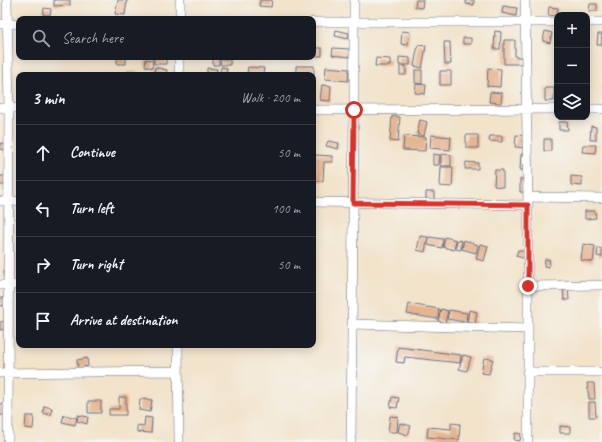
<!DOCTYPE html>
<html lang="en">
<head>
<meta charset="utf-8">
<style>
  body { margin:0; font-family:Caveat,sans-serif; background:#20242c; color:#f1f3f6 }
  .controls { position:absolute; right:12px; top:12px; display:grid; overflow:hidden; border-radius:8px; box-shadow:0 2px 10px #0003 }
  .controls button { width:36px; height:36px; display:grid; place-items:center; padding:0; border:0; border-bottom:1px solid #363941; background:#171b24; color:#f1f3f6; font:20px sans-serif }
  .stop { position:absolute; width:12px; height:12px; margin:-9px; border:3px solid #d93025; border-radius:50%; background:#fff }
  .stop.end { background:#d93025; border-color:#fff; box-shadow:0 1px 4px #0008 }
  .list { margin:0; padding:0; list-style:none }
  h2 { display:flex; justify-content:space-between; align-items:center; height:52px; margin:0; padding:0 16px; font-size:17px }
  h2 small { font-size:13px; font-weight:400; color:#9ea1a6 }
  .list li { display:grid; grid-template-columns:26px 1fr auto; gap:12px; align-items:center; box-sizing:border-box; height:56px; padding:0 16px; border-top:1px solid #363941 }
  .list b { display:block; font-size:15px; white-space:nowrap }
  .list em { font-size:13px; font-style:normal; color:#9ea1a6 }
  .icon { flex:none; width:22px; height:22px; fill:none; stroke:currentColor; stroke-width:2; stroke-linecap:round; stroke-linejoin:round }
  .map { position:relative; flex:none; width:602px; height:442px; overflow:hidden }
  .search { position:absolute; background:#171b24; box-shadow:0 2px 10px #0003; left:16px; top:16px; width:300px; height:44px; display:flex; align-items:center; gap:10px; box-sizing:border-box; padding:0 14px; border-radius:8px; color:#9ea1a6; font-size:15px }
  .panel { position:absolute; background:#171b24; box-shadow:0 2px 10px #0003; left:16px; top:72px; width:300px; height:276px; border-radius:8px }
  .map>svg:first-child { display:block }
</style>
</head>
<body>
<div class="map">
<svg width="602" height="442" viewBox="0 0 602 442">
  <rect width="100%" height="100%" fill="#f6f6f2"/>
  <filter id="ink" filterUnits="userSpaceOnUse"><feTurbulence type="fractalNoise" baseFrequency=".025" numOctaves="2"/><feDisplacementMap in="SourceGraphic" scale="8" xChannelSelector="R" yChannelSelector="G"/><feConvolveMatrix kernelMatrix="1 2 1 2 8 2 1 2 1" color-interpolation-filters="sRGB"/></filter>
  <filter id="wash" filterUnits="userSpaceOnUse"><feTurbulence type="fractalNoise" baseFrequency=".012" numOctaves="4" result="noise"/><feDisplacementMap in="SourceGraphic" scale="16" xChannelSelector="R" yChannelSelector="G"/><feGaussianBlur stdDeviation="0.9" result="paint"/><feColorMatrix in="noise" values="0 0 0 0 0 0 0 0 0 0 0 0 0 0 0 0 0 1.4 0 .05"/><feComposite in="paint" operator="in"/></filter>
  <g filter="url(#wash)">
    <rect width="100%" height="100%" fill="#f2e3ca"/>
    <g id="blocks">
      <path fill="#e6b48f" d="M 54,0 L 70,0 L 70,5 L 54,6 Z
        M 118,0 L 127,0 L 125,15 L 115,14 Z
        M 260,0 L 272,0 L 271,7 L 259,6 Z
        M 416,0 L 423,0 L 422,8 L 415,7 Z
        M 466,0 L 474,0 L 474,5 L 466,4 Z
        M 590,4 L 597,4 L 597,11 L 589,11 Z
        M 503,6 L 517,8 L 516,16 L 502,13 Z
        M 549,7 L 558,8 L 557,16 L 548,15 Z
        M 44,8 L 51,9 L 50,15 L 43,15 Z
        M 336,30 L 349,33 L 348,39 L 335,36 Z
        M 402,31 L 410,32 L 408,45 L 401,44 Z
        M 495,31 L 501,32 L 500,49 L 494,49 Z
        M 545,31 L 552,33 L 550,43 L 543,41 Z
        M 598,34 L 602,34 L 602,45 L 597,45 Z
        M 463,38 L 471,38 L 471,44 L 463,44 Z
        M 504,40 L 515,40 L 515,57 L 523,57 L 523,64 L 504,64 Z
        M 444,42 L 450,42 L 451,64 L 445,64 Z
        M 418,45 L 426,46 L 422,68 L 414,66 Z
        M 316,48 L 322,48 L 322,56 L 316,56 Z
        M 333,48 L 350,49 L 349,57 L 332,55 Z
        M 117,57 L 126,57 L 126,64 L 117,64 Z
        M 154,57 L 166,57 L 166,64 L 154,64 Z
        M 213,57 L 219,57 L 219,65 L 213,65 Z
        M 399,57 L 410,58 L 410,65 L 399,65 Z
        M 376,58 L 390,59 L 390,66 L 375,66 Z
        M 146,59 L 153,60 L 152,68 L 145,66 Z
        M 220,59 L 230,59 L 230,65 L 221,65 Z
        M 296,66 L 314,66 L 314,74 L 296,74 Z
        M 400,66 L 406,66 L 406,75 L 400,75 Z
        M 155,67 L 167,70 L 166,75 L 154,74 Z
        M 221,67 L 227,68 L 226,75 L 220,75 Z
        M 248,67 L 264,68 L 263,74 L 247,73 Z
        M 326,67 L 349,69 L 348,81 L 325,79 Z
        M 207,68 L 217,69 L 216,74 L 207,74 Z
        M 488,68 L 501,69 L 500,87 L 487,86 Z
        M 415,70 L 422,70 L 422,84 L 415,83 Z
        M 440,71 L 451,71 L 451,85 L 440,85 Z
        M 127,72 L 137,72 L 137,75 L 127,75 Z
        M 416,84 L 426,85 L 425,94 L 415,93 Z
        M 322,85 L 331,86 L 330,101 L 320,100 Z
        M 545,88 L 554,88 L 554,101 L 545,101 Z
        M 490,92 L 502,93 L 501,103 L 489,102 Z
        M 392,116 L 400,117 L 398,142 L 390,141 Z
        M 420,120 L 427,122 L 424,136 L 417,134 Z
        M 559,122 L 567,122 L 568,130 L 559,130 Z
        M 591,126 L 596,127 L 596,140 L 590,140 Z
        M 431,135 L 451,137 L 450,150 L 430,148 Z
        M 466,135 L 478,135 L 478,148 L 466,148 Z
        M 516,135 L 528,136 L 528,148 L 515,147 Z
        M 404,136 L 426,137 L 425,151 L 403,150 Z
        M 490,136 L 502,136 L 502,142 L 489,141 Z
        M 544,139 L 551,139 L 551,151 L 544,151 Z
        M 328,141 L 339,143 L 338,149 L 326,146 Z
        M 0,143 L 7,144 L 6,150 L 0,149 Z
        M 583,145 L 596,145 L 595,153 L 582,152 Z
        M 433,154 L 440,155 L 439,165 L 433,165 Z
        M 441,154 L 451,155 L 451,166 L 441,166 Z
        M 521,154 L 528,155 L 527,170 L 520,170 Z
        M 315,155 L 332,156 L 332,162 L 324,162 L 323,181 L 314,181 Z
        M 466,162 L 478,163 L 478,169 L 465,169 Z
        M 441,167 L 453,167 L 452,187 L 440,186 Z
        M 495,170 L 503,170 L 503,187 L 494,186 Z
        M 0,176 L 7,176 L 7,185 L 0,185 Z
        M 571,176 L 582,177 L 582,186 L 571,185 Z
        M 520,179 L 528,179 L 528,192 L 520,192 Z
        M 426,192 L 434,192 L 434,200 L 426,200 Z
        M 585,211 L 595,211 L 596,218 L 585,219 Z
        M 420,236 L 428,237 L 425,252 L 417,250 Z
        M 429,237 L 443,239 L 442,248 L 428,245 Z
        M 445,237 L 456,240 L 454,250 L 443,247 Z
        M 457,240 L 462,241 L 461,250 L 455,249 Z
        M 464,240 L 478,245 L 476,253 L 462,249 Z
        M 480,244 L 488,246 L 484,261 L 476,259 Z
        M 583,244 L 595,246 L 593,262 L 581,260 Z
        M 598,248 L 602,249 L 602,257 L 597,256 Z
        M 518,250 L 525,252 L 523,258 L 516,256 Z
        M 545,259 L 550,260 L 549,267 L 544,266 Z
        M 563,286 L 568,286 L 569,300 L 564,300 Z
        M 0,298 L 8,298 L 8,305 L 0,306 Z
        M 409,304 L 439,309 L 438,319 L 407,314 Z
        M 441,309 L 448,311 L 445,323 L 438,321 Z
        M 449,310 L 467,313 L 466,322 L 447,319 Z
        M 469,310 L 477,312 L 475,324 L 467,322 Z
        M 9,321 L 10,329 L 0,330 L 0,322 Z
        M 398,347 L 461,355 L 460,363 L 405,357 L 404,363 L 396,362 Z
        M 463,355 L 471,357 L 467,371 L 459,369 Z
        M 87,358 L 88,366 L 78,368 L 77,360 Z
        M 484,358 L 493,359 L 489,374 L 481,373 Z
        M 587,383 L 594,383 L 595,399 L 589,399 Z
        M 119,397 L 126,397 L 126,415 L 109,415 L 109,409 L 119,409 Z
        M 392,397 L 399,398 L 397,408 L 390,407 Z
        M 140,399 L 152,400 L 150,412 L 139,410 Z
        M 88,401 L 101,401 L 101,413 L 88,413 Z
        M 589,402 L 595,402 L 596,417 L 589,417 Z
        M 0,404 L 10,404 L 10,415 L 0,415 Z
        M 44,406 L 52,408 L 51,415 L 43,413 Z
        M 64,415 L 77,418 L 75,425 L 62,422 Z
        M 78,415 L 88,417 L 87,424 L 77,421 Z
        M 26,416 L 34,416 L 33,429 L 25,428 Z
        M 390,416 L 398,417 L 397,432 L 388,432 Z
        M 145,417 L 152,418 L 151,433 L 137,432 L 137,425 L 144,426 Z
        M 400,423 L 411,426 L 408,435 L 398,432 Z
        M 451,423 L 460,424 L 459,440 L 427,437 L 428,427 L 451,429 Z
        M 560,426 L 570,427 L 570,433 L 560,433 Z
        M 515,433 L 521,434 L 520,441 L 514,440 Z"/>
    </g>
  </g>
  <g filter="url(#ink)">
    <use href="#blocks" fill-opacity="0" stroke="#666e84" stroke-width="1"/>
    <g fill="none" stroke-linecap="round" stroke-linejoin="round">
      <g stroke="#666e84" stroke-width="10">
        <path id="street" d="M 7,0 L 9,108 L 8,442
          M 525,0 L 528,205 L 528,442
          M 180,19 L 180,0
          M 313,22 L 557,22
          M 587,22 L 602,22
          M 0,24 L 19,24
          M 179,75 L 179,57
          M 0,108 L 19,108
          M 587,109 L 602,109
          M 313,110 L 557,109
          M 528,197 L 602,198
          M 0,201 L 19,201
          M 313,202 L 528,205
          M 0,285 L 19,285
          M 528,286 L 602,285
          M 352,324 L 528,329
          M 178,345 L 179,442
          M 527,372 L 602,372
          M 0,373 L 177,371
          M 351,442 L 354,110 L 354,0"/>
      </g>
      <use href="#street" stroke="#fff" stroke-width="9"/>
    </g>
  </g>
  <g fill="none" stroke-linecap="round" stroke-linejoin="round" filter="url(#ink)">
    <path stroke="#d93025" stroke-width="5" d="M 354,110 L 353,203 L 528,205 L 528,286"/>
  </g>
</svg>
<div class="controls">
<button>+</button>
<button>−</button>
<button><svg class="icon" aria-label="layers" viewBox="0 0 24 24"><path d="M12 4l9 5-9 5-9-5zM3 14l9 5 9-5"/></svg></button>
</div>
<div class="stop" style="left:354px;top:110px"></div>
<div class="stop end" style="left:528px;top:286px"></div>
<div class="search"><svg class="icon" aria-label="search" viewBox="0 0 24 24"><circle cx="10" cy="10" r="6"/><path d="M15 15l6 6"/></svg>Search here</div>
<section class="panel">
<h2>3 min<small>Walk · 200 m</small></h2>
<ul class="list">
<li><svg class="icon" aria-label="ahead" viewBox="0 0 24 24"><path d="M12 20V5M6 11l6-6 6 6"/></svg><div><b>Continue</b></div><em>50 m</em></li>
<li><svg class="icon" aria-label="left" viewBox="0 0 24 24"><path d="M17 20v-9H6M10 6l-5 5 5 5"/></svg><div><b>Turn left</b></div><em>100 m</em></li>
<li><svg class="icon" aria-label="right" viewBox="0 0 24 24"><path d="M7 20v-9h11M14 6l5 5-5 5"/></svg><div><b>Turn right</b></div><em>50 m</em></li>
<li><svg class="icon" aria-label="arrive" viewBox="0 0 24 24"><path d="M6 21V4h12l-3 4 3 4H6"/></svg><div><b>Arrive at destination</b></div></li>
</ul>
</section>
</div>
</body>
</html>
